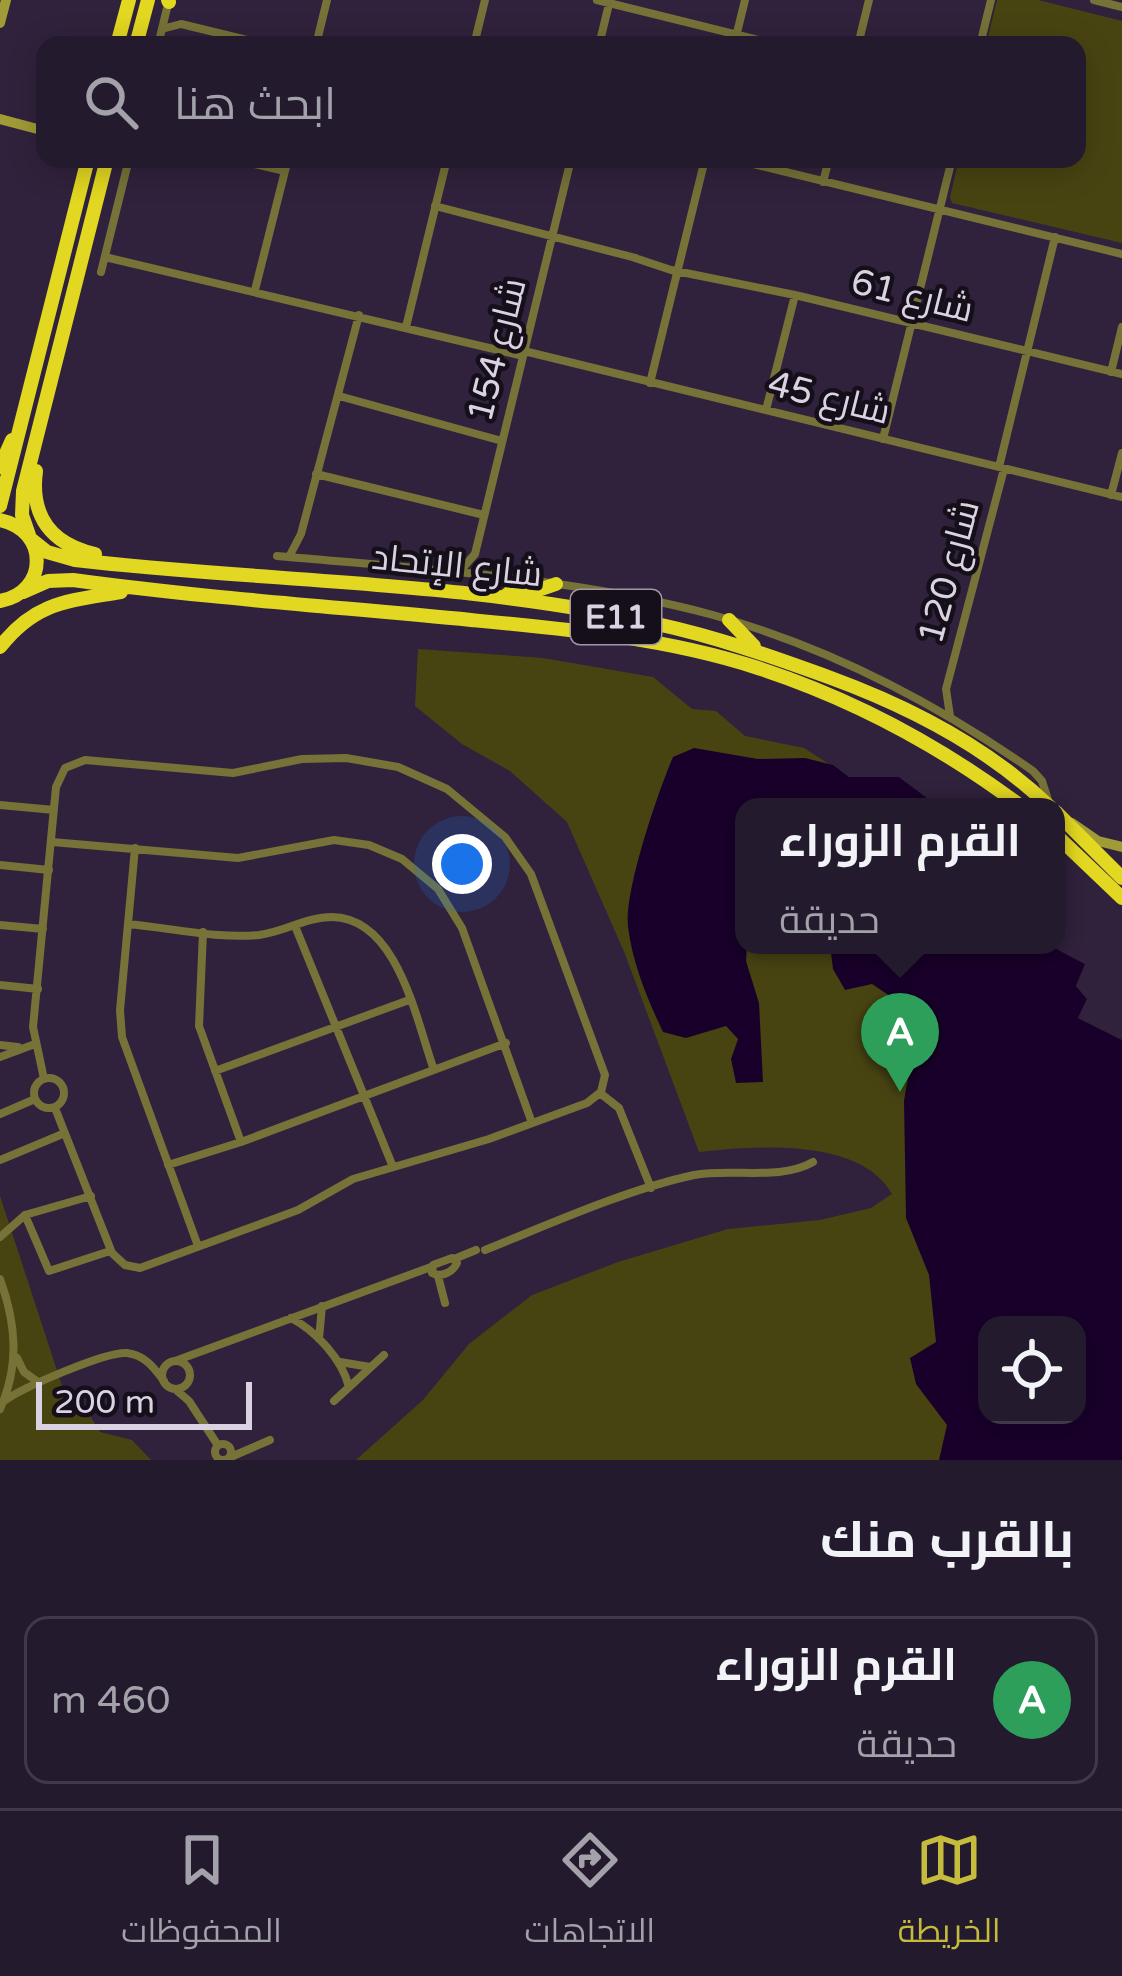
<!DOCTYPE html>
<html lang="ar">
<head>
<meta charset="utf-8">
<style>
  body { margin:0; font-family:"Varela Round",Cairo,sans-serif; background:#302739; color:#f1f3f6; direction:rtl }
  .controls { position:absolute; right:36px; bottom:36px; display:grid; overflow:hidden; border-radius:24px; box-shadow:0 6px 30px #0003 }
  .controls button { width:108px; height:108px; display:grid; place-items:center; padding:0; border:0; border-bottom:3px solid #413849; background:#241a2d; color:#f1f3f6; font:60px sans-serif }
  .scale { position:absolute; left:36px; bottom:30px; width:216px; box-sizing:border-box; padding-left:12px; border:6px solid #dad1e2; border-top:0; font-size:33px; line-height:42px; white-space:nowrap; color:#dad1e2; -webkit-text-stroke:9px #150f1a; paint-order:stroke }
  .you { position:absolute; left:462px; top:864px; width:42px; height:42px; margin:-30px; border:9px solid #fff; border-radius:50%; background:#1a73e8; box-shadow:0 0 0 18px #1a73e833 }
  .badge { display:grid; place-items:center; width:78px; height:78px; border-radius:50%; background:#c5bc3d; color:#fff; font-size:39px; font-weight:700 }
  .pin { position:absolute; translate:-50% -99px; filter:drop-shadow(0 3px 6px #0008) }
  .pin::after { content:''; position:absolute; top:63px; width:42px; height:36px; background:inherit; clip-path:polygon(0 0,100% 0,50% 100%) }
  .popup { position:absolute; left:735px; top:798px; width:330px; height:156px; box-sizing:border-box; display:grid; place-content:center; border-radius:24px; background:#241a2d; filter:drop-shadow(0 3px 9px #0005); font-size:39px; white-space:nowrap; color:#a3a1aa }
  .popup b { font-size:45px; color:#f1f3f6 }
  .popup::after { content:''; position:absolute; left:50%; top:100%; margin-left:-24px; border:24px solid transparent; border-top-color:#241a2d }
  .list { margin:0; padding:0; list-style:none }
  h2 { display:flex; justify-content:space-between; align-items:center; height:156px; margin:0; padding:0 48px; font-size:51px }
  h2 small { font-size:39px; font-weight:400; color:#a3a1aa }
  .list li { display:grid; grid-template-columns:78px 1fr auto; gap:36px; align-items:center; box-sizing:border-box; height:168px; margin:0 24px 24px; padding:0 24px; border:3px solid #413849; border-radius:24px }
  .list b { display:block; font-size:45px; white-space:nowrap }
  .list p { margin:0; font-size:39px; white-space:nowrap; color:#a3a1aa }
  .list em { font-size:39px; font-style:normal; color:#a3a1aa }
  .icon { flex:none; width:66px; height:66px; fill:none; stroke:currentColor; stroke-width:2; stroke-linecap:round; stroke-linejoin:round }
  .map { position:relative; flex:none; width:1122px; height:1460px; overflow:hidden; direction:ltr }
  .search { position:absolute; background:#241a2d; box-shadow:0 6px 30px #0003; left:36px; right:36px; top:36px; height:132px; display:flex; align-items:center; gap:30px; box-sizing:border-box; padding:0 42px; border-radius:24px; color:#a3a1aa; font-size:45px }
  .sheet { height:348px; background:#241a2d }
  nav { display:flex; justify-content:space-around; align-items:center; box-sizing:border-box; height:168px; border-top:3px solid #413849; background:#241a2d; font-size:33px; color:#a3a1aa }
  nav a { display:grid; justify-items:center; gap:6px }
  nav .on { color:#c5bc3d }
  .map>svg:first-child { display:block }
</style>
</head>
<body>
<div class="map">
<svg width="1122" height="1460" viewBox="0 0 1122 1460">
  <rect width="100%" height="100%" fill="#30223c"/>
  <path fill="#484412" fill-rule="evenodd" d="M 997,0 L 1038,0 L 1122,21 L 1122,243 L 952,203 L 950,197 L 959,159 L 1077,159 L 1077,45 L 986,45 Z
    M 418,649 L 543,658 L 653,677 L 692,709 L 716,711 L 745,736 L 804,748 L 849,777 L 899,777 L 939,807 L 744,807 L 744,945 L 1049,945 L 1085,964 L 1076,986 L 1087,999 L 1078,1018 L 1122,1040 L 1122,1460 L 356,1460 L 423,1400 L 469,1344 L 532,1295 L 618,1262 L 728,1229 L 820,1220 L 871,1208 L 892,1194 C 860,1137 755,1146 699,1152 L 625,954 L 567,822 L 510,771 L 462,744 L 415,706 ZM 987,1325 L 1077,1325 L 1077,1415 L 987,1415 Z
    M 0,1196 L 66,1398 L 81,1401 L 100,1432 L 132,1440 L 151,1460 L 0,1460 Z"/>
  <path fill="#19002b" fill-rule="evenodd" d="M 694,748 L 758,759 L 805,758 L 833,765 L 849,777 L 899,777 L 939,807 L 744,807 L 744,945 L 747,945 L 746,961 L 759,1003 L 763,1082 L 736,1083 L 731,1059 L 738,1039 L 726,1026 L 686,1038 L 663,1032 C 647,998 633,965 628,927 C 624,891 658,792 673,757 Z
    M 830,945 L 1049,945 L 1085,964 L 1076,986 L 1087,999 L 1078,1018 L 1122,1040 L 1122,1460 L 939,1460 L 947,1425 L 916,1384 L 910,1358 L 936,1342 L 929,1275 L 906,1218 L 904,1101 L 911,1060 L 893,998 L 872,984 L 845,990 L 833,969 ZM 987,1325 L 1077,1325 L 1077,1415 L 987,1415 Z"/>
  <g fill="none" stroke-linecap="round" stroke-linejoin="round">
    <path stroke="#767238" stroke-width="8" d="M 597,0 L 779,45
      M 1094,0 L 1122,7
      M 162,29 L 181,24 L 268,45
      M 158,45 L 169,0
      M 316,45 L 327,0
      M 474,45 L 485,0
      M 599,45 L 610,0
      M 734,45 L 745,0
      M 858,45 L 869,0
      M 980,45 L 991,0
      M 233,159 L 285,171
      M 733,159 L 1122,254
      M 823,182 L 829,159
      M 435,206 L 636,258
      M 105,257 L 523,356
      M 635,258 L 671,270 L 795,295 L 1122,374
      M 101,272 L 129,159
      M 255,290 L 288,159
      M 406,327 L 447,159
      M 524,351 L 1122,497
      M 1111,372 L 1122,327
      M 650,383 L 705,159
      M 339,396 L 502,441
      M 766,410 L 795,295
      M 883,439 L 952,159
      M 999,467 L 1055,237
      M 316,474 L 484,515
      M 1111,495 L 1122,453
      M 277,556 C 422,569 571,577 713,615 C 828,647 936,703 1033,771 L 1042,781 L 1050,806
      M 289,557 L 301,534 L 359,315
      M 459,572 L 475,554 L 571,159
      M 950,716 L 946,689 L 1004,469
      M 0,805 L 54,810
      M 52,842 L 238,858 L 334,840 L 369,845 L 402,859 L 438,889 L 462,928 L 532,1123
      M 135,848 L 120,1010 L 122,1037 L 198,1246
      M 0,865 L 49,870
      M 128,924 C 171,928 217,939 259,935 C 284,932 306,917 332,917 C 398,918 416,1020 434,1070
      M 0,925 L 43,929
      M 295,926 L 393,1167
      M 203,932 L 199,1026 L 241,1142
      M 0,985 L 38,989
      M 0,1045 L 18,1047
      M 0,1057 L 35,1044
      M 215,1071 L 409,1000
      M34 1093a15 15 0 1 1 30 0a15 15 0 1 1-30 0Z
      M 44,1079 L 33,1027 L 56,787 L 65,768 L 85,760 L 233,773 L 302,759 L 346,758 L 398,767 L 447,789 L 505,837 L 531,874 L 605,1075 L 601,1092 L 587,1103 L 489,1139 L 353,1179 L 298,1210 L 140,1268 L 125,1265 L 112,1253 L 55,1108
      M 600,1093 L 619,1108 L 651,1188
      M 0,1114 L 35,1099
      M 0,1160 L 65,1133
      M 168,1165 L 241,1142 L 506,1043
      M 91,1196 L 25,1215 L 49,1271 L 110,1251
      M 0,1237 L 25,1215
      M 485,1250 C 550,1224 625,1190 694,1175 C 731,1168 780,1181 813,1162
      M 452,1258 L 457,1263 C 453,1272 441,1278 432,1273 L 433,1265 Z
      M 454,1259 L 476,1250
      M 438,1276 L 445,1303
      M 0,1279 C 16,1323 20,1365 0,1409
      M 291,1318 C 316,1331 342,1359 349,1387
      M 319,1339 L 322,1306
      M 17,1358 L 24,1372 L 38,1382
      M 175,1361 L 431,1267
      M162 1375a14 14 0 1 1 28 0a14 14 0 1 1-28 0Z
      M 340,1362 L 370,1367
      M 175,1389 L 189,1401 L 217,1444
      M 4,1401 C 22,1388 106,1351 127,1353 C 145,1355 154,1368 164,1381
      M 334,1401 L 384,1355
      M215 1452a8 8 0 1 1 16 0a8 8 0 1 1-16 0Z
      M 233,1456 L 270,1440"/>
    <path stroke="#a19b37" stroke-width="10" d="M 0,23 L 6,0
      M 0,119 L 45,131
      M 1072,823 L 1098,841 L 1122,847"/>
    <path stroke="#e2d721" stroke-width="14" d="M 168,0 L 169,2
      M 117,45 L 129,0
      M 136,45 L 148,0
      M 0,467 L 12,440
      M 36,471 C 30,516 51,544 95,554
      M 0,506 L 88,159
      M 0,520 C 49,530 49,592 0,601
      M 29,535 L 22,515 L 23,491 L 107,159
      M 32,540 L 47,552 L 75,560 C 265,582 472,581 657,624 C 717,637 773,657 831,678 C 910,707 989,748 1050,807
      M 23,592 L 48,581 L 73,580 C 205,598 339,607 471,620 C 567,629 666,638 758,668 C 853,699 942,747 1022,807
      M 504,597 L 515,589 L 506,578
      M 515,598 L 556,584
      M 729,620 L 754,646
      M 0,647 C 36,601 69,601 121,592
      M 1056,812 L 1122,878
      M 1056,835 L 1122,898"/>
  </g>
  <g text-anchor="middle" dominant-baseline="central" stroke-width="9" stroke-linejoin="round" paint-order="stroke">
    <rect fill="#150f1a" stroke="#9f97a6" stroke-width="3" x="571" y="590" width="90" height="54" rx="9"/>
    <g font-size="33" font-weight="bold" fill="#dad1e2">
      <text x="616" y="617">E11</text>
    </g>
    <g font-size="36" fill="#dad1e2" stroke="#150f1a">
      <text transform="translate(912 296) rotate(14)">شارع 61</text>
      <text transform="translate(497 350) rotate(-76)">شارع 154</text>
      <text transform="translate(829 398) rotate(14)">شارع 45</text>
      <text transform="translate(457 566) rotate(6)">شارع الإتحاد</text>
      <text transform="translate(949 572) rotate(-75)">شارع 120</text>
    </g>
  </g>
</svg>
<div class="controls">
<button><svg class="icon" aria-label="locate" viewBox="0 0 24 24"><circle cx="12" cy="12" r="6"/><path d="M12 2v4M12 18v4M2 12h4M18 12h4"/></svg></button>
</div>
<div class="scale">200 m</div>
<div class="you"></div>
<div class="pin badge" style="left:900px;top:1092px;background:#2e9e5b">A</div>
<div class="popup"><b>القرم الزوراء</b>حديقة</div>
<div class="search"><svg class="icon" aria-label="search" viewBox="0 0 24 24"><circle cx="10" cy="10" r="6"/><path d="M15 15l6 6"/></svg>ابحث هنا</div>
</div>
<section class="sheet">
<h2>بالقرب منك<small></small></h2>
<ul class="list">
<li><span class="badge" style="background:#2e9e5b">A</span><div><b>القرم الزوراء</b><p>حديقة</p></div><em>460 m</em></li>
</ul>
</section>
<nav>
<a class="on"><svg class="icon" aria-label="map" viewBox="0 0 24 24"><path d="M3 6l6-2 6 2 6-2v14l-6 2-6-2-6 2zM9 4v14M15 6v14"/></svg>الخريطة</a>
<a><svg class="icon" aria-label="directions" viewBox="0 0 24 24"><path d="M12 3l9 9-9 9-9-9zM9 14v-3h6M13 9l2 2-2 2"/></svg>الاتجاهات</a>
<a><svg class="icon" aria-label="saved" viewBox="0 0 24 24"><path d="M7 4h10v16l-5-4-5 4z"/></svg>المحفوظات</a>
</nav>
</body>
</html>
